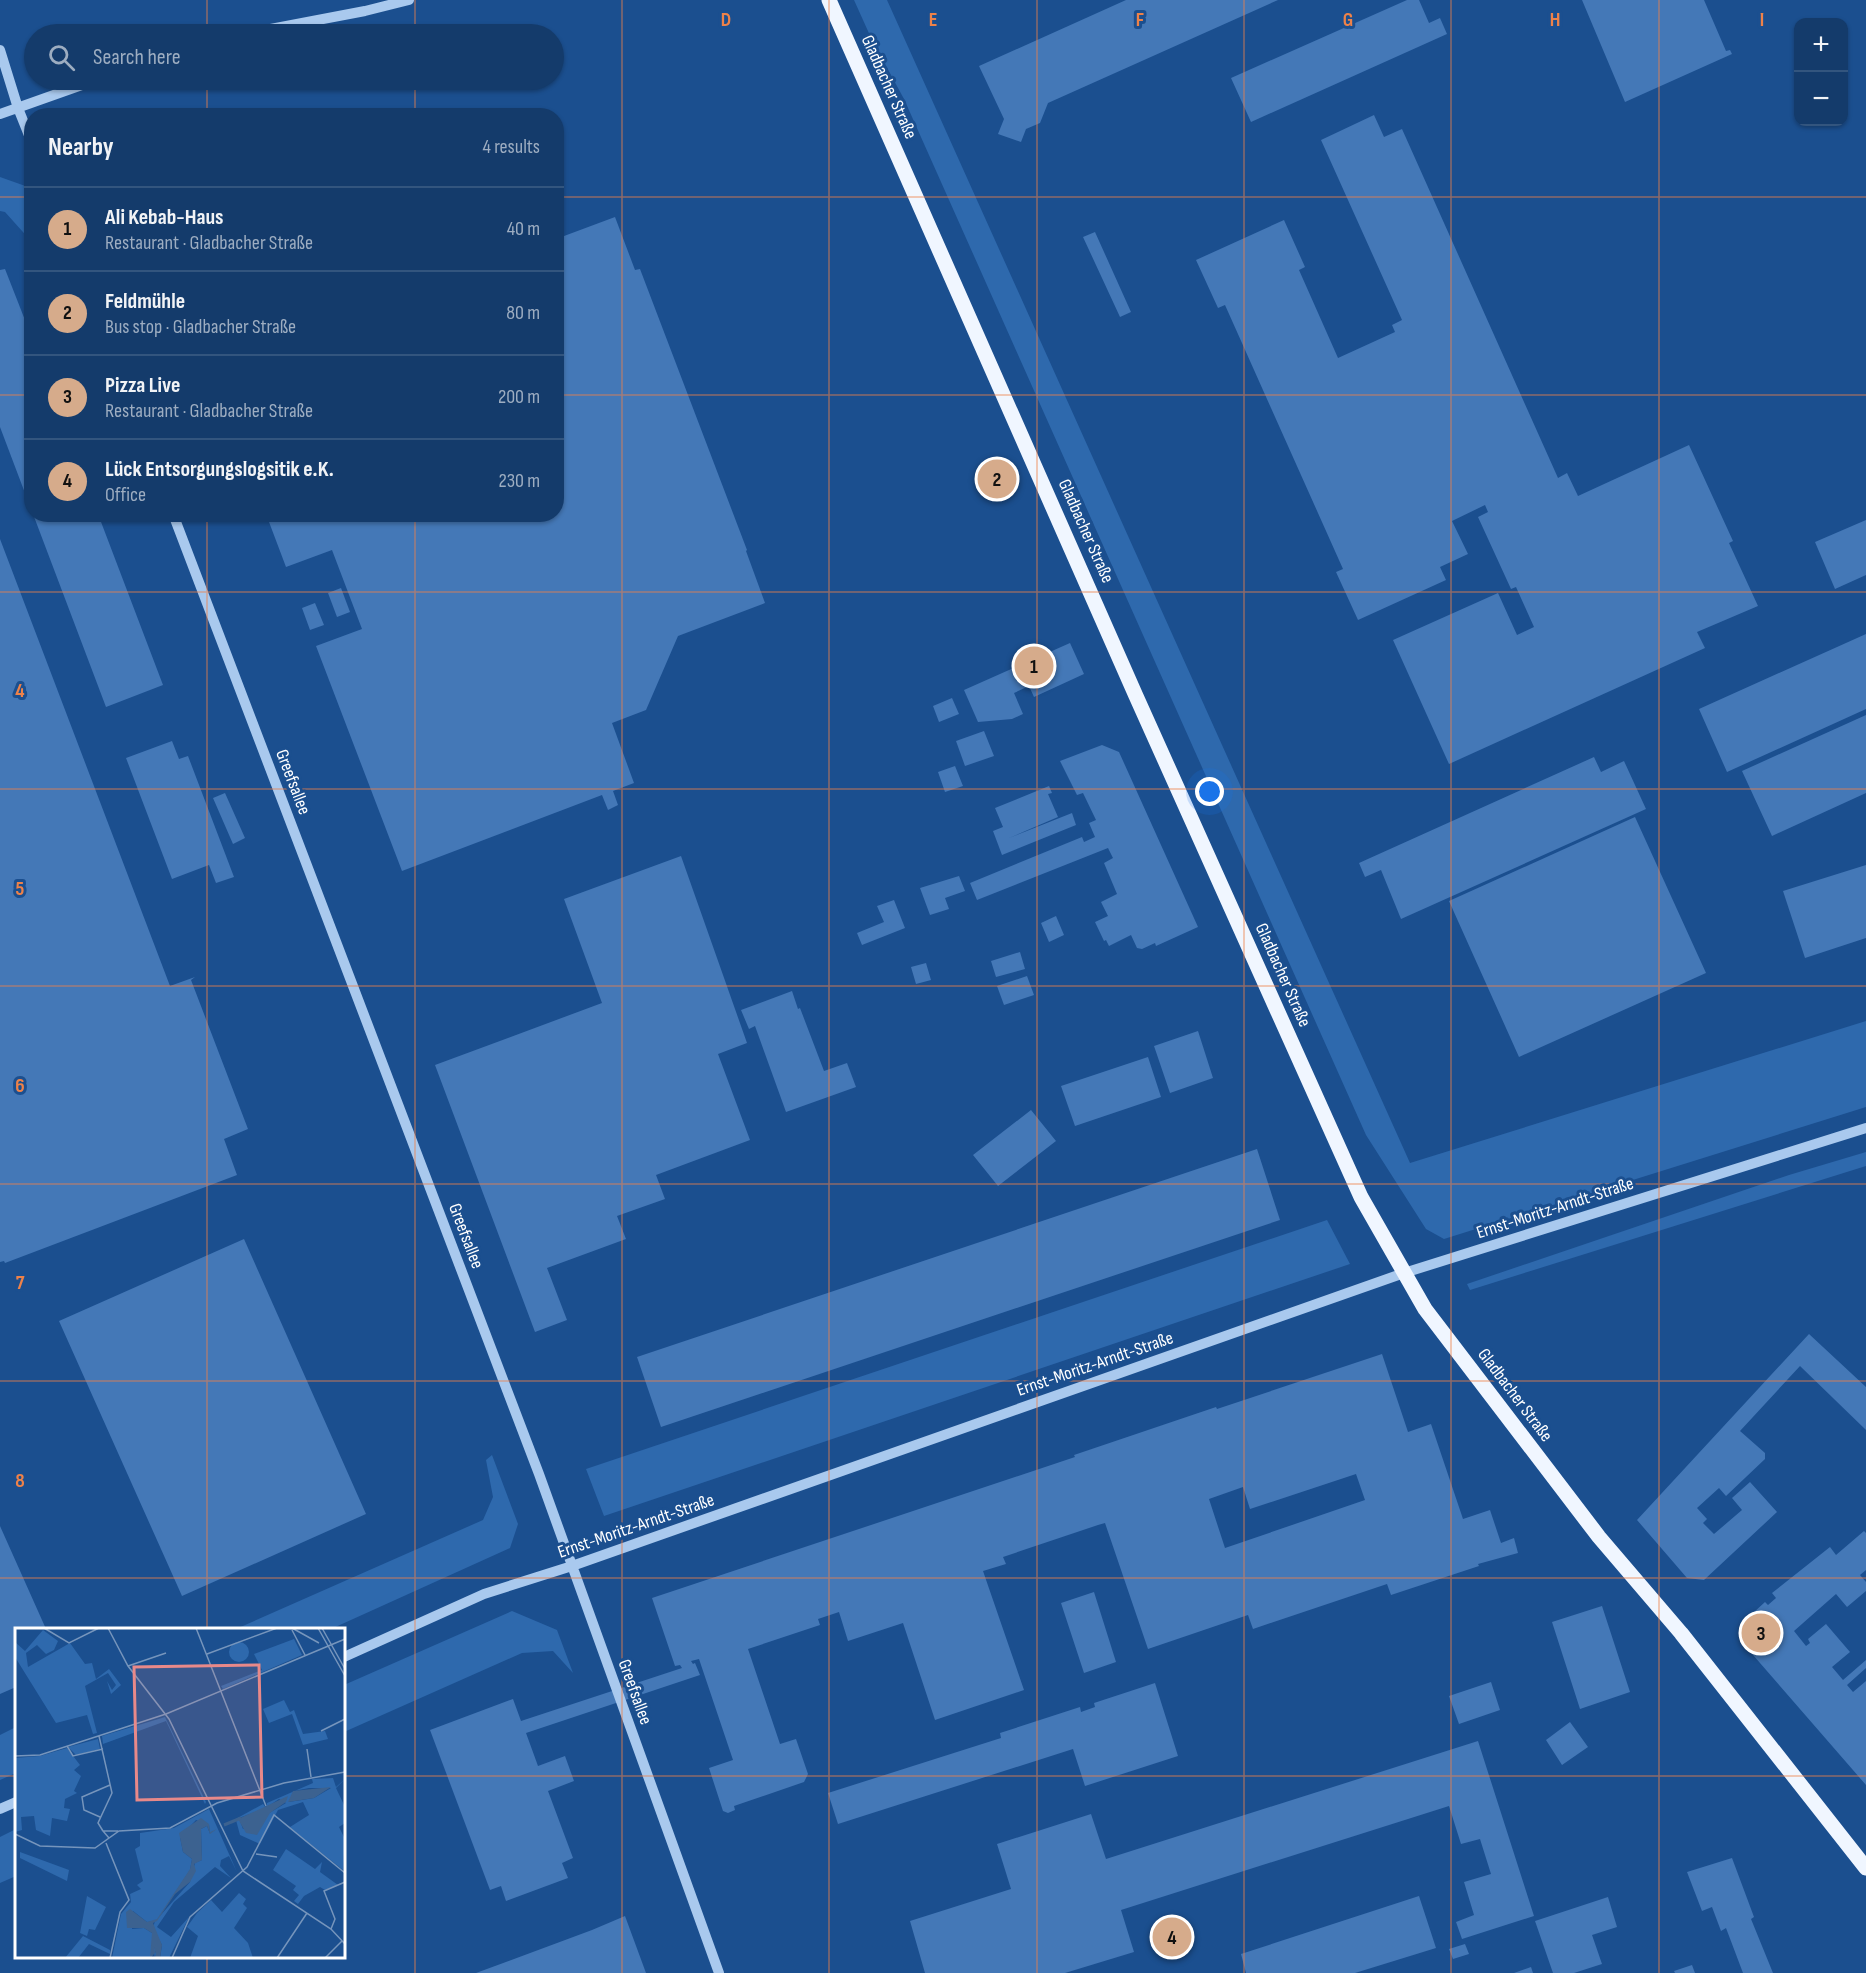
<!DOCTYPE html>
<html lang="en">
<head>
<meta charset="utf-8">
<style>
  body { margin:0; font-family:"Sofia Sans Condensed",sans-serif; background:#1d4271; color:#f1f3f6 }
  .controls { position:absolute; right:18px; top:18px; display:grid; overflow:hidden; border-radius:12px; box-shadow:0 2px 4px #0004 }
  .controls button { width:54px; height:54px; display:grid; place-items:center; padding:0; border:0; border-bottom:2px solid #33557e; background:#143b6b; color:#f1f3f6; font:30px sans-serif }
  .you { position:absolute; left:1210px; top:792px; width:21px; height:21px; margin:-15px; border:4px solid #fff; border-radius:50%; background:#1a73e8; box-shadow:0 0 0 9px #1a73e833 }
  .badge { display:grid; place-items:center; width:39px; height:39px; border-radius:50%; background:#d6ab8b; color:#111; font-size:20px; font-weight:700 }
  .pin { position:absolute; translate:-50% -50%; border:3px solid #fff; box-shadow:0 2px 6px #0006 }
  .list { margin:0; padding:0; list-style:none }
  h2 { display:flex; justify-content:space-between; align-items:center; height:78px; margin:0; padding:0 24px; font-size:26px }
  h2 small { font-size:20px; font-weight:400; color:#9dadc1 }
  .list li { display:grid; grid-template-columns:39px 1fr auto; gap:18px; align-items:center; box-sizing:border-box; height:84px; padding:0 24px; border-top:2px solid #33557e }
  .list b { display:block; font-size:22px; white-space:nowrap }
  .list p { margin:0; font-size:20px; white-space:nowrap; color:#9dadc1 }
  .list em { font-size:20px; font-style:normal; color:#9dadc1 }
  .icon { flex:none; width:33px; height:33px; fill:none; stroke:currentColor; stroke-width:2; stroke-linecap:round; stroke-linejoin:round }
  .map { position:relative; flex:none; width:1866px; height:1973px; overflow:hidden }
  .search { position:absolute; background:#143b6b; box-shadow:0 2px 4px #0004; left:24px; top:24px; width:540px; height:66px; display:flex; align-items:center; gap:15px; box-sizing:border-box; padding:0 21px; border-radius:33px; color:#9dadc1; font-size:22px }
  .panel { position:absolute; background:#143b6b; box-shadow:0 2px 4px #0004; left:24px; top:108px; width:540px; height:414px; border-radius:24px }
  .map>svg:first-child { display:block }
</style>
</head>
<body>
<div class="map">
<svg width="1866" height="1973" viewBox="0 0 1866 1973">
  <rect width="100%" height="100%" fill="#1b4f8f"/>
  <path fill="#2e69ad" d="M 854,0 L 887,0 L 1410,1163 L 1866,1021 L 1866,1107 L 1444,1239 L 1426,1229 L 1366,1135 L 904,99 L 872,40 Z
    M 0,177 L 31,188 L 31,241 L 5,212 L 0,211 Z
    M 1866,1152 L 1866,1166 L 1470,1290 L 1467,1284 L 1789,1175 Z
    M 1327,1220 L 1350,1264 L 604,1516 L 586,1469 Z
    M 492,1455 L 518,1524 L 510,1548 L 331,1629 L 236,1629 L 483,1520 L 493,1497 L 486,1460 Z
    M 512,1611 L 557,1630 L 573,1673 L 553,1651 L 522,1653 L 344,1732 L 344,1685 Z
    M 16,1727 L 16,1773 L 0,1780 L 0,1735 Z
    M 16,1829 L 16,1876 L 0,1883 L 0,1837 Z"/>
  <path fill="#4478b7" fill-rule="evenodd" d="M 1126,0 L 1278,0 L 1048,103 L 1040,123 L 1026,129 L 1021,142 L 998,134 L 1004,119 L 979,66 Z
    M 1407,0 L 1419,0 L 1429,23 L 1440,18 L 1447,34 L 1251,122 L 1231,78 Z
    M 1582,0 L 1704,0 L 1726,51 L 1730,50 L 1732,54 L 1625,102 Z
    M 1374,115 L 1384,137 L 1402,129 L 1558,478 L 1567,473 L 1578,496 L 1689,445 L 1733,541 L 1729,543 L 1758,606 L 1697,632 L 1705,648 L 1449,764 L 1393,640 L 1498,593 L 1517,635 L 1534,627 L 1516,587 L 1511,589 L 1478,517 L 1488,512 L 1485,505 L 1452,521 L 1468,554 L 1440,567 L 1446,580 L 1358,620 L 1336,572 L 1343,569 L 1225,305 L 1218,308 L 1196,260 L 1284,220 L 1305,267 L 1299,270 L 1338,358 L 1395,332 L 1392,325 L 1402,320 L 1321,140 Z
    M 615,217 L 635,270 L 640,269 L 747,550 L 746,551 L 765,603 L 678,636 L 646,710 L 612,723 L 634,783 L 613,791 L 618,805 L 608,810 L 602,795 L 402,871 L 316,646 L 362,629 L 332,550 L 286,567 L 266,514 L 556,514 L 556,239 Z
    M 1095,232 L 1131,312 L 1120,317 L 1083,237 Z
    M 5,269 L 32,338 L 31,509 L 0,427 L 0,270 Z
    M 33,514 L 98,514 L 163,685 L 106,707 Z
    M 1866,520 L 1866,575 L 1835,589 L 1815,542 Z
    M 0,539 L 170,986 L 195,977 L 191,980 L 248,1129 L 224,1139 L 237,1175 L 5,1263 L 4,1261 L 0,1262 Z
    M 341,588 L 350,612 L 337,617 L 328,593 Z
    M 315,603 L 324,625 L 310,630 L 302,608 Z
    M 1866,634 L 1866,709 L 1727,772 L 1699,709 Z
    M 1070,643 L 1084,674 L 1034,697 L 1029,686 L 1014,693 L 1023,714 L 1012,719 L 978,722 L 964,690 Z
    M 952,698 L 959,714 L 939,722 L 933,706 Z
    M 1866,715 L 1866,793 L 1772,836 L 1742,771 Z
    M 984,731 L 994,756 L 965,766 L 956,741 Z
    M 172,741 L 179,759 L 188,756 L 234,877 L 216,883 L 209,865 L 172,879 L 126,758 Z
    M 1102,745 L 1119,752 L 1198,927 L 1156,946 L 1155,943 L 1142,949 L 1137,948 L 1131,935 L 1109,946 L 1106,940 L 1104,941 L 1095,922 L 1108,916 L 1101,902 L 1117,894 L 1104,863 L 1113,858 L 1108,848 L 977,900 L 970,883 L 1082,837 L 1084,842 L 1095,837 L 1089,823 L 1096,820 L 1083,793 L 1077,795 L 1060,761 Z
    M 1594,757 L 1601,772 L 1624,761 L 1646,809 L 1401,919 L 1381,870 L 1365,877 L 1359,863 Z
    M 955,766 L 963,786 L 945,792 L 938,772 Z
    M 1049,786 L 1052,793 L 1048,794 L 1058,817 L 1009,838 L 1072,813 L 1076,825 L 1002,855 L 993,831 L 1003,827 L 995,808 Z
    M 225,793 L 245,838 L 233,844 L 213,798 Z
    M 1635,817 L 1706,973 L 1519,1057 L 1449,901 Z
    M 681,856 L 747,1043 L 718,1054 L 750,1140 L 656,1175 L 665,1199 L 617,1216 L 626,1239 L 547,1268 L 567,1320 L 535,1332 L 435,1065 L 602,1003 L 564,899 Z
    M 1866,865 L 1866,938 L 1805,958 L 1783,891 Z
    M 959,876 L 965,891 L 945,898 L 949,909 L 930,915 L 920,888 Z
    M 894,900 L 905,928 L 862,945 L 857,933 L 884,922 L 877,906 Z
    M 1056,916 L 1064,935 L 1049,942 L 1041,923 Z
    M 1020,952 L 1025,969 L 996,977 L 991,961 Z
    M 926,963 L 931,980 L 916,984 L 911,967 Z
    M 1027,976 L 1034,995 L 1004,1005 L 997,986 Z
    M 792,991 L 798,1009 L 800,1008 L 824,1071 L 847,1063 L 856,1087 L 786,1112 L 755,1026 L 749,1029 L 741,1010 Z
    M 1198,1031 L 1213,1078 L 1170,1093 L 1154,1046 Z
    M 1148,1057 L 1161,1097 L 1075,1126 L 1061,1086 Z
    M 1031,1110 L 1056,1141 L 998,1186 L 973,1155 Z
    M 1257,1149 L 1280,1220 L 661,1427 L 637,1357 Z
    M 244,1239 L 366,1514 L 182,1596 L 59,1321 Z
    M 1809,1334 L 1866,1387 L 1866,1430 L 1800,1366 L 1740,1431 L 1765,1453 L 1765,1459 L 1726,1496 L 1719,1488 L 1697,1508 L 1707,1519 L 1703,1523 L 1714,1534 L 1742,1510 L 1732,1498 L 1750,1482 L 1777,1512 L 1704,1580 L 1687,1578 L 1637,1520 Z
    M 1382,1354 L 1408,1432 L 1431,1424 L 1463,1519 L 1490,1510 L 1501,1543 L 1514,1538 L 1518,1553 L 1478,1564 L 1479,1566 L 1391,1595 L 1387,1584 L 1253,1629 L 1248,1615 L 1148,1649 L 1105,1523 L 1098,1525 L 1003,1557 L 1006,1564 L 983,1571 L 1024,1690 L 935,1720 L 903,1623 L 848,1641 L 839,1612 L 818,1619 L 820,1625 L 748,1649 L 780,1744 L 796,1739 L 808,1774 L 804,1782 L 734,1806 L 735,1810 L 728,1813 L 723,1811 L 709,1768 L 733,1760 L 699,1659 L 691,1661 L 693,1664 L 695,1663 L 700,1675 L 526,1733 L 538,1766 L 565,1756 L 574,1781 L 548,1791 L 573,1858 L 562,1863 L 568,1878 L 506,1901 L 501,1886 L 490,1890 L 430,1730 L 513,1699 L 521,1721 L 682,1668 L 680,1665 L 675,1666 L 652,1598 L 1075,1457 L 1074,1455 L 1216,1407 L 1217,1409 ZM 1356,1474 L 1365,1500 L 1225,1548 L 1209,1499 L 1243,1487 L 1250,1509 Z
    M 0,1526 L 46,1629 L 16,1629 L 16,1687 L 0,1694 Z
    M 1864,1531 L 1866,1533 L 1866,1570 L 1860,1575 L 1866,1582 L 1866,1591 L 1847,1607 L 1836,1594 L 1794,1631 L 1806,1646 L 1810,1643 L 1808,1639 L 1826,1624 L 1850,1652 L 1832,1667 L 1843,1680 L 1866,1660 L 1866,1668 L 1847,1685 L 1853,1692 L 1866,1681 L 1866,1785 L 1740,1640 L 1741,1624 L 1765,1602 L 1768,1605 L 1776,1598 L 1772,1593 L 1830,1547 L 1836,1555 Z
    M 1094,1592 L 1116,1662 L 1084,1673 L 1061,1603 Z
    M 1602,1606 L 1630,1692 L 1580,1709 L 1552,1622 Z
    M 1491,1682 L 1500,1710 L 1459,1724 L 1449,1696 Z
    M 1155,1683 L 1178,1756 L 1085,1786 L 1073,1749 L 838,1824 L 828,1793 L 1001,1738 L 1000,1733 L 1080,1707 L 1081,1712 L 1095,1707 L 1094,1703 Z
    M 1570,1722 L 1588,1747 L 1562,1765 L 1546,1740 Z
    M 1478,1741 L 1534,1916 L 1462,1939 L 1456,1922 L 1474,1915 L 1464,1882 L 1491,1874 L 1480,1839 L 1461,1844 L 1449,1806 L 1121,1910 L 1134,1952 L 1065,1973 L 925,1973 L 910,1921 L 1011,1889 L 997,1844 L 1091,1814 L 1106,1859 Z
    M 1732,1858 L 1754,1917 L 1751,1919 L 1773,1973 L 1743,1973 L 1726,1928 L 1721,1931 L 1712,1907 L 1702,1911 L 1687,1872 Z
    M 1419,1896 L 1436,1948 L 1355,1973 L 1246,1973 L 1241,1954 Z
    M 1608,1897 L 1617,1927 L 1592,1935 L 1602,1964 L 1574,1973 L 1553,1973 L 1535,1921 Z
    M 625,1916 L 646,1973 L 476,1973 L 592,1930 Z
    M 1465,1944 L 1469,1954 L 1453,1959 L 1449,1949 Z
    M 1692,1965 L 1695,1973 L 1675,1973 L 1674,1971 Z
    M 1531,1967 L 1533,1973 L 1514,1973 Z"/>
  <g fill="none" stroke-linecap="round" stroke-linejoin="round">
    <path stroke="#a9c9ee" stroke-width="10" d="M 244,34 L 365,11 L 409,0
      M 0,50 L 18,108 L 32,143
      M 0,114 L 96,80
      M 173,514 L 539,1474 L 719,1973
      M 344,1657 L 484,1594 L 572,1566 L 1404,1273 L 1866,1128
      M 0,1809 L 16,1802"/>
    <path stroke="#f0f6ff" stroke-width="15" d="M 829,0 L 1136,696 L 1361,1197 L 1425,1309 L 1599,1537 L 1681,1633 L 1866,1868"/>
  </g>
  <path fill="none" stroke="#ee8249" stroke-width="1.5" stroke-opacity="0.55" d="M 207,0 L 207,34M 415,0 L 415,34M 622,0 L 622,1973M 829,0 L 829,1973M 1037,0 L 1037,1973M 1244,0 L 1244,1973M 1451,0 L 1451,1973M 1659,0 L 1659,1973M 207,80 L 207,116M 415,80 L 415,116M 0,197 L 32,197M 556,197 L 1866,197M 0,395 L 32,395M 556,395 L 1866,395M 207,514 L 207,1630M 415,514 L 415,1973M 0,592 L 1866,592M 0,789 L 1866,789M 0,986 L 1866,986M 0,1184 L 1866,1184M 0,1381 L 1866,1381M 0,1578 L 1866,1578M 0,1776 L 16,1776M 344,1776 L 1866,1776M 207,1956 L 207,1973"/>
  <g text-anchor="middle" dominant-baseline="central" stroke-width="6" stroke-linejoin="round" paint-order="stroke">
    <g font-size="18" fill="#fff" stroke="#1b4f8f">
      <text transform="translate(889 87) rotate(66)">Gladbacher Straße</text>
      <text transform="translate(1086 531) rotate(66)">Gladbacher Straße</text>
      <text transform="translate(293 782) rotate(69)">Greefsallee</text>
      <text transform="translate(1283 975) rotate(66)">Gladbacher Straße</text>
      <text transform="translate(1555 1208) rotate(-18)">Ernst-Moritz-Arndt-Straße</text>
      <text transform="translate(466 1236) rotate(69)">Greefsallee</text>
      <text transform="translate(1095 1364) rotate(-19)">Ernst-Moritz-Arndt-Straße</text>
      <text transform="translate(1515 1395) rotate(53)">Gladbacher Straße</text>
      <text transform="translate(636 1526) rotate(-19)">Ernst-Moritz-Arndt-Straße</text>
      <text transform="translate(635 1692) rotate(70)">Greefsallee</text>
    </g>
  </g>
  <g transform="translate(15 1628)">
    <rect width="330" height="330" fill="#1b4f8f"/>
    <path d="M 28,2 L 43,13 L 39,22 L 31,26 L 22,17 L 11,25 L 13,39 L 55,15 L 70,36 L 77,35 L 81,51 L 94,41 L 106,57 L 96,66 L 92,53 L 97,62 L 101,57 L 93,45 L 70,58 L 82,105 L 78,106 L 72,87 L 41,95 L 0,29 L 0,14 L 10,23 ZM 279,11 L 287,27 L 208,61 L 206,58 L 247,42 L 239,26 ZM214 24a10 10 0 1 1 20 0a10 10 0 1 1-20 0ZM 269,72 L 275,84 L 279,82 L 288,106 L 310,103 L 313,111 L 288,117 L 277,86 L 254,95 L 248,81 ZM 150,89 L 191,174 L 190,176 L 151,93 L 88,116 L 87,108 ZM 83,111 L 85,121 L 61,127 L 53,119 ZM 52,120 L 65,137 L 59,142 L 66,148 L 59,163 L 62,165 L 50,171 L 49,180 L 55,181 L 52,193 L 37,190 L 35,208 L 21,202 L 19,188 L 6,189 L 7,202 L 0,204 L 0,130 L 25,128 ZM 318,150 L 321,159 L 330,151 L 321,160 L 330,179 L 330,195 L 324,199 L 330,211 L 328,242 L 268,194 L 275,199 L 294,187 L 288,174 L 263,182 L 245,216 L 225,207 L 221,192 L 208,198 L 248,176 L 251,180 L 224,190 L 228,201 L 271,175 L 264,171 L 252,179 L 252,175 L 298,155 L 297,151 ZM 294,160 L 316,160 L 299,170 L 274,174 L 279,163 ZM 194,181 L 222,244 L 214,228 L 206,232 L 205,238 L 216,250 L 200,239 L 159,274 L 142,299 L 156,309 L 174,289 L 154,330 L 145,330 L 147,317 L 138,300 L 140,293 L 132,294 L 118,283 L 117,301 L 129,300 L 137,305 L 141,326 L 140,330 L 139,325 L 136,330 L 97,330 L 106,286 L 116,274 L 115,266 L 126,261 L 122,257 L 128,253 L 120,221 L 125,218 L 125,205 L 159,200 ZM 181,192 L 194,197 L 195,206 L 192,198 L 186,201 L 187,232 L 180,235 L 175,254 L 144,289 L 175,242 L 177,231 L 168,224 L 165,209 ZM 271,221 L 300,241 L 307,234 L 305,244 L 323,257 L 310,262 L 305,259 L 289,268 L 283,276 L 279,273 L 284,267 L 278,262 L 281,258 L 258,242 ZM 5,224 L 54,242 L 52,253 L 5,230 ZM 224,265 L 231,271 L 228,276 L 232,280 L 219,300 L 233,315 L 238,330 L 175,330 L 183,308 L 172,299 L 182,285 L 196,272 L 207,284 ZM 72,268 L 91,279 L 80,302 L 74,301 L 72,308 L 65,305 ZM 68,308 L 95,322 L 95,326 L 74,316 L 63,330 L 50,330 Z" fill="#2e69ad" fill-rule="evenodd"/>
    <path d="M 316,159 L 299,170 L 273,174 L 278,163 ZM 273,168 L 271,174 L 255,185 L 242,207 L 231,205 L 223,191 ZM 186,190 L 194,196 L 195,204 L 202,201 L 195,206 L 192,198 L 186,201 L 187,232 L 179,236 L 181,243 L 175,254 L 160,266 L 142,293 L 138,295 L 147,317 L 145,330 L 140,330 L 141,326 L 139,319 L 140,325 L 135,330 L 137,305 L 129,300 L 112,300 L 111,284 L 115,281 L 132,294 L 142,291 L 175,241 L 177,231 L 168,224 L 164,205 Z" fill="#3c6290"/>
    <path fill="none" stroke="#3c6290" stroke-width="3" d="M 209,197 L 226,190"/>
    <path fill="none" stroke="#7695bc" stroke-width="1.5" d="M 29,0 L 54,15 L 84,0M 93,0 L 113,38 L 154,91 L 228,243 L 316,301 L 330,316M 181,0 L 251,178M 277,0 L 304,15M 303,0 L 330,48M 307,0 L 330,41M 277,2 L 290,27M 192,26 L 262,0M 113,38 L 151,25M 306,103 L 330,91M 84,108 L 97,165 L 83,195 L 88,203M 52,118 L 58,128 L 88,121M 292,121 L 296,149M 0,128 L 25,127 L 151,86 L 330,11M 85,189 L 69,182 L 67,169 L 95,157M 0,206 L 25,218 L 80,220 L 104,203 L 155,200 L 202,175 L 269,155 L 330,144M 94,210 L 88,203 L 103,203M 91,215 L 114,272 L 105,284 L 95,330M 241,226 L 262,229M 316,301 L 320,291 L 309,263 L 330,254M 157,330 L 175,289 L 232,239 L 259,187 L 330,245M 262,330 L 292,285M 310,330 L 327,313"/>
    <path fill="#e88989" fill-opacity="0.15" stroke="#e88989" stroke-width="3" d="M 244,37 L 247,169 L 122,172 L 119,39 Z"/>
    <rect width="330" height="330" fill="none" stroke="#fff" stroke-width="3"/>
  </g>
  <g font-size="20" text-anchor="middle" font-weight="bold" fill="#ee8249" stroke="#1b4f8f" stroke-width="6" stroke-linejoin="round" paint-order="stroke">
    <text x="726" y="26">D</text>
    <text x="933" y="26">E</text>
    <text x="1140" y="26">F</text>
    <text x="1348" y="26">G</text>
    <text x="1555" y="26">H</text>
    <text x="1762" y="26">I</text>
    <text x="20" y="697">4</text>
    <text x="20" y="895">5</text>
    <text x="20" y="1092">6</text>
    <text x="20" y="1289">7</text>
    <text x="20" y="1487">8</text>
  </g>
</svg>
<div class="controls">
<button>+</button>
<button>−</button>
</div>
<div class="you"></div>
<div class="pin badge" style="left:1034px;top:666px">1</div>
<div class="pin badge" style="left:997px;top:479px">2</div>
<div class="pin badge" style="left:1761px;top:1633px">3</div>
<div class="pin badge" style="left:1172px;top:1937px">4</div>
<div class="search"><svg class="icon" aria-label="search" viewBox="0 0 24 24"><circle cx="10" cy="10" r="6"/><path d="M15 15l6 6"/></svg>Search here</div>
<section class="panel">
<h2>Nearby<small>4 results</small></h2>
<ul class="list">
<li><span class="badge">1</span><div><b>Ali Kebab-Haus</b><p>Restaurant · Gladbacher Straße</p></div><em>40 m</em></li>
<li><span class="badge">2</span><div><b>Feldmühle</b><p>Bus stop · Gladbacher Straße</p></div><em>80 m</em></li>
<li><span class="badge">3</span><div><b>Pizza Live</b><p>Restaurant · Gladbacher Straße</p></div><em>200 m</em></li>
<li><span class="badge">4</span><div><b>Lück Entsorgungslogsitik e.K.</b><p>Office</p></div><em>230 m</em></li>
</ul>
</section>
</div>
</body>
</html>
